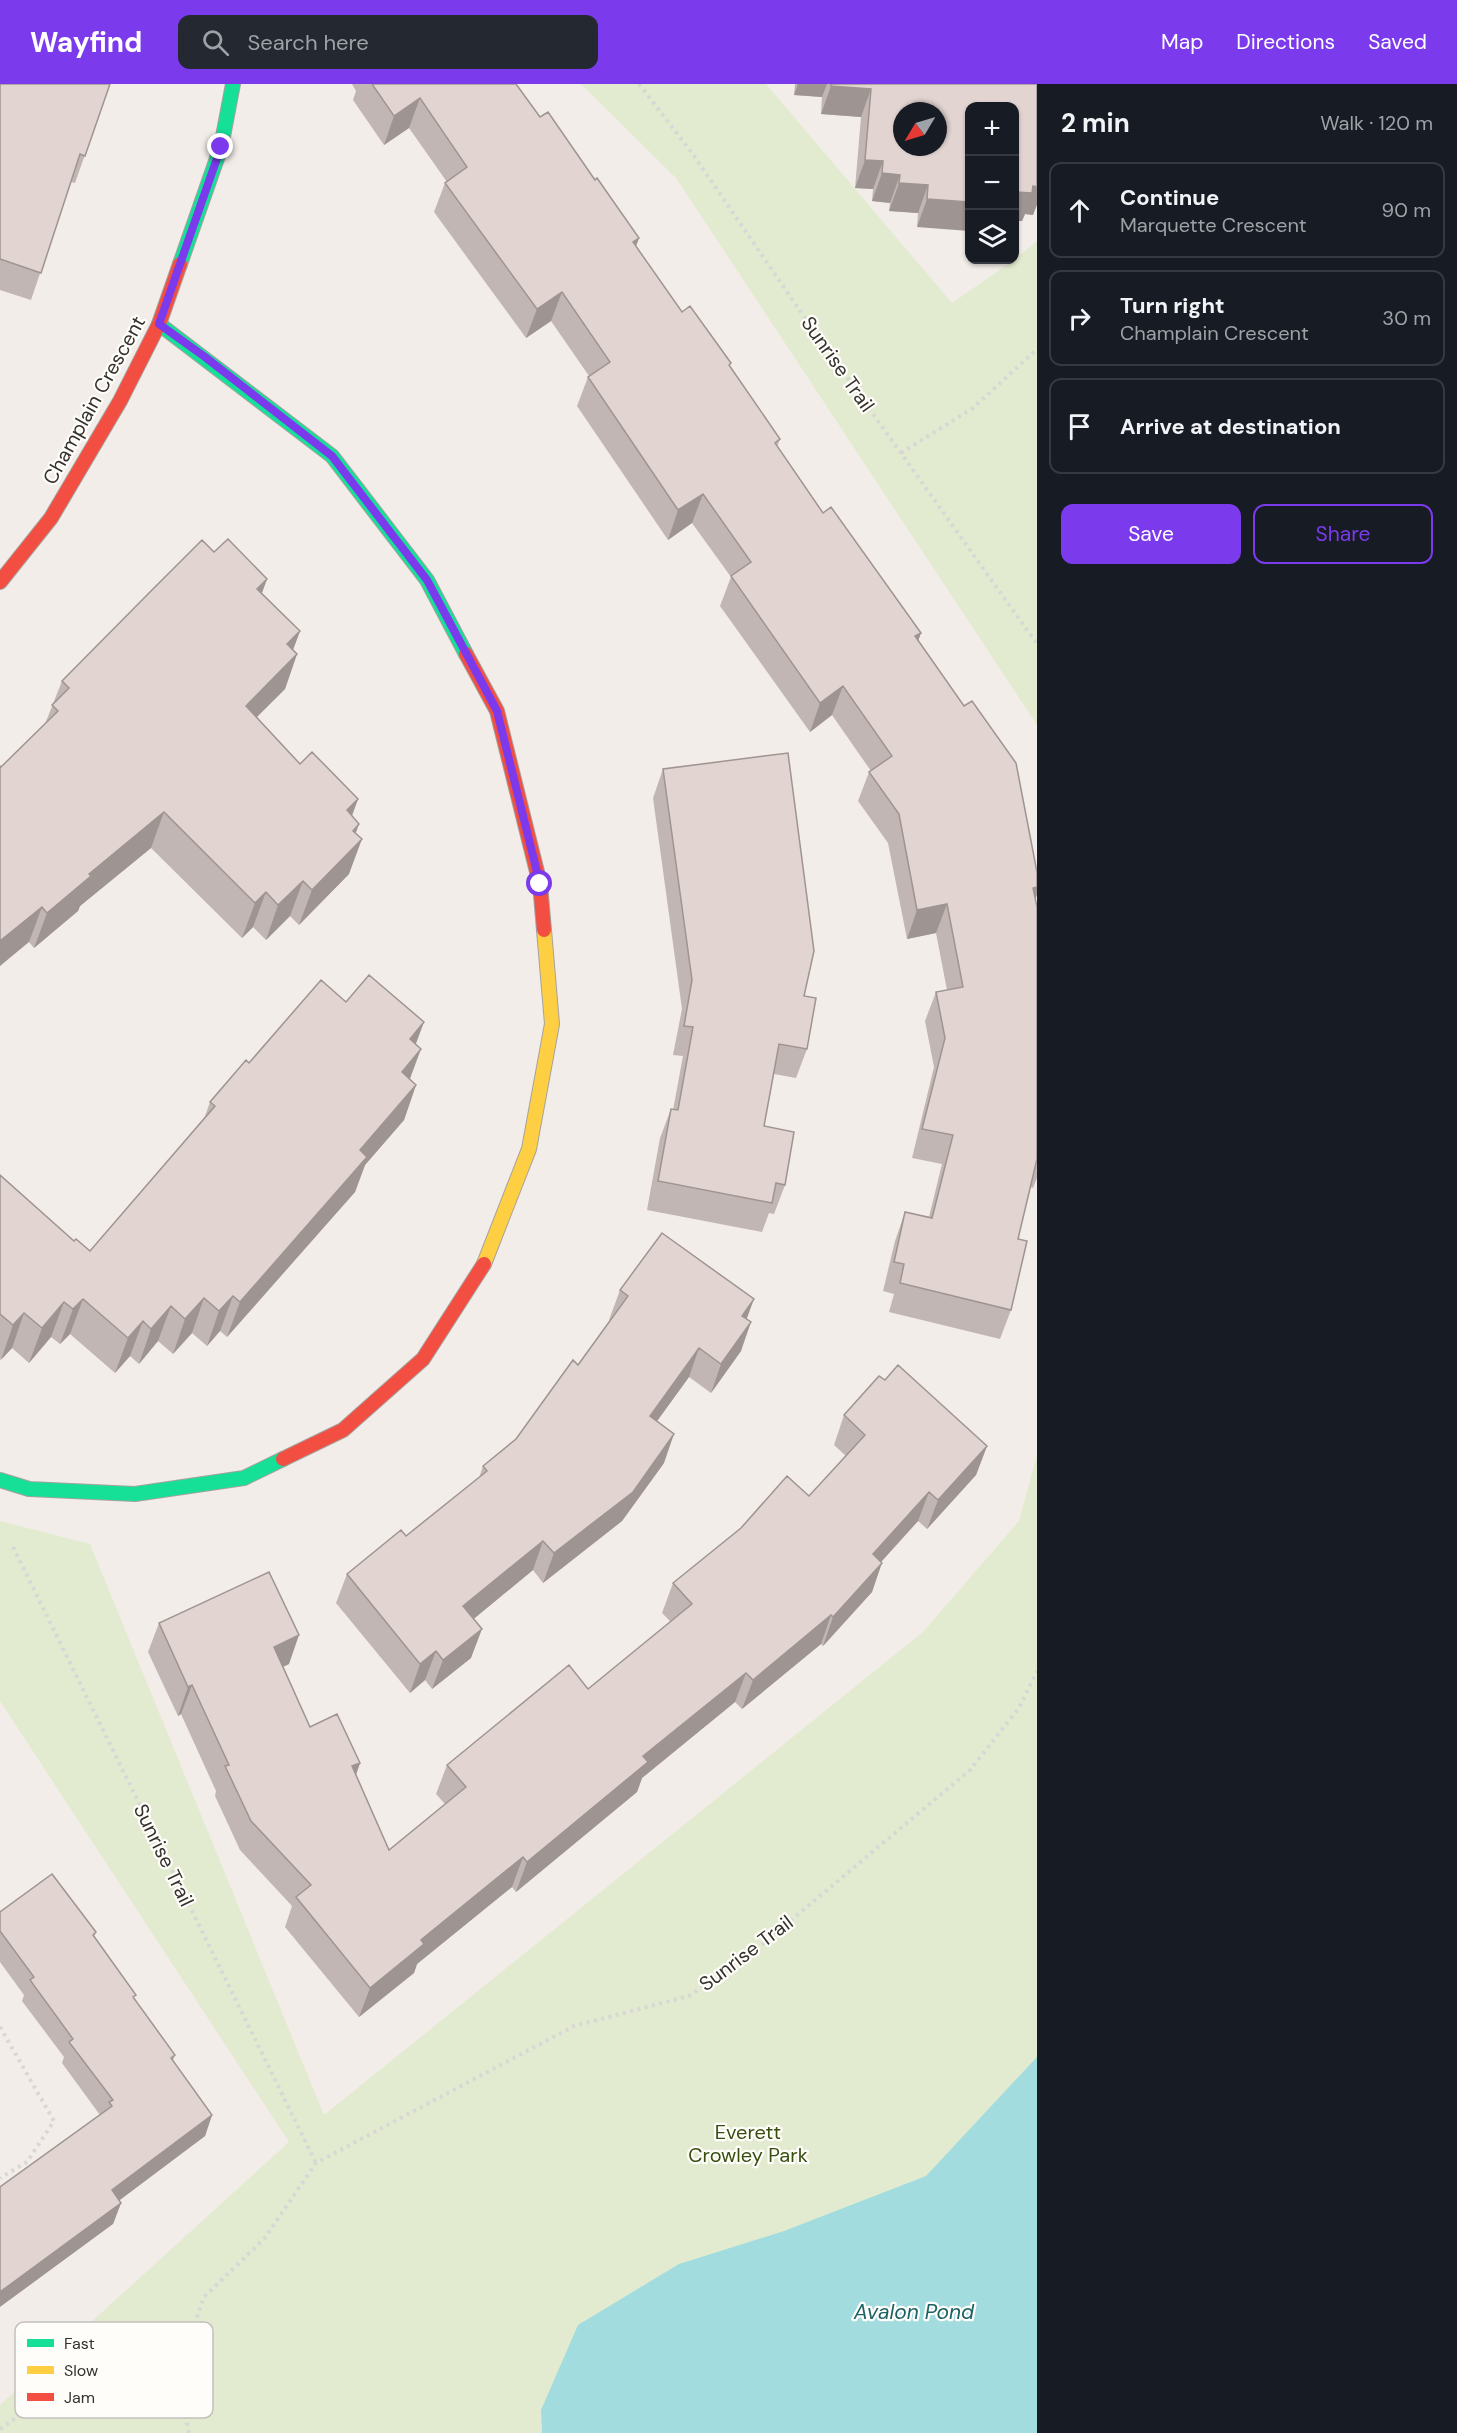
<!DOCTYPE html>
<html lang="en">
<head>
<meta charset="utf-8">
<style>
  body { margin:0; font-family:"DM Sans",sans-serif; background:#242831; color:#f1f3f6 }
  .controls { position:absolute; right:18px; top:18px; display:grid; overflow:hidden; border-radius:12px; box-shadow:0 2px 4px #0004 }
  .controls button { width:54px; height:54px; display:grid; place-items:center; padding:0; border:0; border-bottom:2px solid #363941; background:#171b24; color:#f1f3f6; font:30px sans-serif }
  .compass { position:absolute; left:893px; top:18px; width:54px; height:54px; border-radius:50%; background:#171b24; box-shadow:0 2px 4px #0004; rotate:232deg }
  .stop { position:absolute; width:18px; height:18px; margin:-14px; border:4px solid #7c3aed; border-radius:50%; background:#fff }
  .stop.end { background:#7c3aed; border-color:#fff; box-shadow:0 2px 6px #0008 }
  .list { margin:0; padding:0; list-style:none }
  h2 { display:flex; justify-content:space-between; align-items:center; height:78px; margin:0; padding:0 24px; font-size:26px }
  h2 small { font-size:20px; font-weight:400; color:#9ea1a6 }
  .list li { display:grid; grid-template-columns:39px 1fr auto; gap:18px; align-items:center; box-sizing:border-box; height:96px; margin:0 12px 12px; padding:0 12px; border:2px solid #363941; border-radius:12px }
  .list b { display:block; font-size:22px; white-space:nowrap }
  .list p { margin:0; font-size:20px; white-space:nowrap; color:#9ea1a6 }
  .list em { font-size:20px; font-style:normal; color:#9ea1a6 }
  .actions { display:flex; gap:12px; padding:18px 24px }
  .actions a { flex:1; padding:14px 0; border:2px solid #7c3aed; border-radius:12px; text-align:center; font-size:21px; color:#7c3aed }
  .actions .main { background:#7c3aed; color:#fff }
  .icon { flex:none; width:33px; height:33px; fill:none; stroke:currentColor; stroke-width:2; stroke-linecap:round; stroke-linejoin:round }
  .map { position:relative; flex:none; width:1037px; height:2349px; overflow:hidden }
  header { display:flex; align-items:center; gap:36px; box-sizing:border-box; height:84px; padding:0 30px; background:#7c3aed; color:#fff }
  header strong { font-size:28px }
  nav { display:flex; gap:33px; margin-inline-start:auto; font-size:21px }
  .search { width:420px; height:54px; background:#242831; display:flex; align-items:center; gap:15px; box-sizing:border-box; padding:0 21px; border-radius:12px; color:#9ea1a6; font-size:22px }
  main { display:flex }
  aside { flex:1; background:#171b24 }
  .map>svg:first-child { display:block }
</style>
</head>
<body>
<header>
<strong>Wayfind</strong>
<div class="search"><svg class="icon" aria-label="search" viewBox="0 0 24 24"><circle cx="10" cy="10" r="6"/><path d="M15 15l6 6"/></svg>Search here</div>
<nav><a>Map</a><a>Directions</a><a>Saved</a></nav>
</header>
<main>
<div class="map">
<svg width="1037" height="2349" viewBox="0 0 1037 2349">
  <rect width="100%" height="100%" fill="#f2ede8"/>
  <path fill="#e2ebd0" d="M 581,0 L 766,0 L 952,219 L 1014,176 L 1037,157 L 1037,641 L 676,94 Z
    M 1037,1370 L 1037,2349 L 0,2349 L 0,2321 L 289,2058 L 0,1617 L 0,1437 L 90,1460 L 324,2031 L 923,1548 L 1019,1437 Z"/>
  <path fill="#a2dcdf" d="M 1037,1973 L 1037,2349 L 542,2349 L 541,2326 L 578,2241 L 679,2180 L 784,2147 L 926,2092 Z"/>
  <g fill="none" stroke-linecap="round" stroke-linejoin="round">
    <g stroke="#a6a29e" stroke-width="16">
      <path id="fast" d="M 180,180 L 221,63 L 233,0
        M 159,240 L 332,372 L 427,496 L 466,570
        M 0,1396 L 29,1405 L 135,1410 L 244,1394 L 283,1375"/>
    </g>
    <g stroke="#a6a29e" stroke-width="16">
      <path id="slow" d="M 484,1180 L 529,1065 L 552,940 L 544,846"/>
    </g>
    <g stroke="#a6a29e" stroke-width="16">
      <path id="jam" d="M 0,498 L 51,434 L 120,317 L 159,240 L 180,180
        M 466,570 L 497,627 L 540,800 L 544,846
        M 283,1375 L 343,1346 L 423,1275 L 484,1180"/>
    </g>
    <path stroke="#d8d7d5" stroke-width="4" stroke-dasharray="3 4.5" stroke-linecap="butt" d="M 639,0 L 692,69 L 809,240 L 1037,560
      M 901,369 L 973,324 L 1037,265
      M 13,1463 L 316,2079
      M 0,1943 L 54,2037 L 27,2078 L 0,2094
      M 0,2345 L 33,2322 L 89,2299 L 177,2290
      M 189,2349 L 177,2290 L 204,2213 L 264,2155 L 316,2079 L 574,1942 L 689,1912 L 745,1875 L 970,1686 L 1019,1624 L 1037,1587"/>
    <use href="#fast" stroke="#16e098" stroke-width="14"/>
    <use href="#slow" stroke="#ffcf43" stroke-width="14"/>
    <use href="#jam" stroke="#f24e42" stroke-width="14"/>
  </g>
  <path fill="#c2b6b4" d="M 0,0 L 110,0 L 75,99 L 71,98 L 31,216 L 0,206 Z
    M 352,0 L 516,0 L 540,33 L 595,96 L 639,154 L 636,162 L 682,228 L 731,279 L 730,282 L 780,355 L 777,363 L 823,429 L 921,549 L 918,557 L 1035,815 L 1037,823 L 1037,1094 L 1033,1104 L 1030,1103 L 1018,1155 L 1011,1226 L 1000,1255 L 889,1228 L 894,1210 L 883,1207 L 895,1157 L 905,1128 L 929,1133 L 942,1080 L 912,1074 L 934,983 L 925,937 L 936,908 L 947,906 L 936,849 L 907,855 L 888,759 L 858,717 L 869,688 L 871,687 L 832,631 L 810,648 L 720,522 L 731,493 L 692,439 L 668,456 L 577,322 L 588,293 L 589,292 L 551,237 L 526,254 L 434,128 L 445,99 L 447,98 L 409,44 L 384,61 L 353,16 L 356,7 Z
    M 795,0 L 1037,0 L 1033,131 L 1025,130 L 1022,137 L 1014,137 L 1014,22 L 917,143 L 918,129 L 889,127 L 890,119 L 872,117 L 873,105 L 855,104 L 861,33 L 821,30 L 822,13 L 794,11 Z
    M 214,468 L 267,495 L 262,509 L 300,547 L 293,566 L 297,570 L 285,605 L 256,633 L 300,680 L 358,715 L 352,732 L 356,750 L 349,790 L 299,841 L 290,832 L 266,856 L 253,843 L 242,854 L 151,764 L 80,822 L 78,827 L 34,864 L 29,858 L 1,683 L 45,640 L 62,597 Z
    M 663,685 L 804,912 L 807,965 L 796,994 L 774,990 L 764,1042 L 785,1101 L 774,1130 L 769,1129 L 762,1148 L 647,1126 L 660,1054 L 671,1025 L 673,1026 L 683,972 L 673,971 L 682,925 L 653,714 Z
    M 346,918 L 416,960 L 410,995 L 416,1001 L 404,1036 L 365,1081 L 355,1108 L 227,1253 L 220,1247 L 207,1262 L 192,1249 L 173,1270 L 158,1257 L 139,1280 L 130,1272 L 115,1289 L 70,1250 L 60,1260 L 51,1253 L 29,1279 L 12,1264 L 0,1276 L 0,1091 L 74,1157 L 90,1167 L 204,1035 L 210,1018 L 249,979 Z
    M 620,1206 L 747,1235 L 741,1267 L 711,1309 L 689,1293 L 657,1337 L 664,1379 L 622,1437 L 543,1499 L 533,1486 L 473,1535 L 471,1574 L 432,1605 L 425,1596 L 410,1609 L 336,1519 L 347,1490 L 406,1452 L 479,1394 L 483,1382 L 516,1355 L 578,1281 L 610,1236 L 609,1236 Z
    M 885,1296 L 987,1362 L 976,1391 L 927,1445 L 918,1437 L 881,1478 L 872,1508 L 823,1562 L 821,1560 L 742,1625 L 735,1618 L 642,1694 L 637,1708 L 516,1808 L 512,1803 L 417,1880 L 414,1889 L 359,1933 L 285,1843 L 292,1822 L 240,1766 L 215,1712 L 216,1707 L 181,1630 L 178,1632 L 148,1568 L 159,1539 L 289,1580 L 283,1583 L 310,1643 L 360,1679 L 356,1691 L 389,1766 L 445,1720 L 436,1710 L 447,1681 L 588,1605 L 671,1538 L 662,1529 L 673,1499 L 809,1412 L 846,1372 L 834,1361 L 844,1331 Z
    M 0,1828 L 96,1848 L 94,1853 L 134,1915 L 175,1971 L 173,1977 L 212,2031 L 205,2052 L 119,2116 L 121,2119 L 113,2140 L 100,2031 L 62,1979 L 64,1973 L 22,1917 L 24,1911 L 0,1878 Z"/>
  <path fill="#9e9492" d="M 798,0 L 827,0 L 822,13 L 794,11 Z
    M 831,2 L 871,5 L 861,33 L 821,30 Z
    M 420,14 L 409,44 L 384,61 L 394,32 Z
    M 865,76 L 883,77 L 873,105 L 855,104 Z
    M 882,89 L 900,91 L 890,119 L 872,117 Z
    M 899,99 L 928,101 L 918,129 L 889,127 Z
    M 1033,102 L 1037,103 L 1037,121 L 1033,131 L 1025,130 L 1022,137 L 1014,137 L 1014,108 Z
    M 927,115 L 969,118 L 969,147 L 917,143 Z
    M 639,154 L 628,183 L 633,158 Z
    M 562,208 L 551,237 L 526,254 L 537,225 Z
    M 703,410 L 692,439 L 668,456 L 678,426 Z
    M 267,495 L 254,530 L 257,505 Z
    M 300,547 L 288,579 L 297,570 L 285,605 L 233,657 L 246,622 L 287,560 Z
    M 921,549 L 910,578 L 915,552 Z
    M 843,602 L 832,631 L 810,648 L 820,619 Z
    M 358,715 L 345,750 L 347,726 Z
    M 164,728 L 151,764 L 80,822 L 78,827 L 34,864 L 47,829 L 89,790 Z
    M 359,740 L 349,768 L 362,755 L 349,790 L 299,841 L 312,806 L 353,747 Z
    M 303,797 L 290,832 L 266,856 L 278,821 Z
    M 1037,803 L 1037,811 L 1029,832 L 1033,804 Z
    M 266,808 L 253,843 L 242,854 L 255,819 Z
    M 947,820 L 936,849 L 907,855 L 917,826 Z
    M 42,823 L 29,858 L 0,882 L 0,857 Z
    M 424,938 L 411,973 L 410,955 Z
    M 421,965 L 408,1000 L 402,988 Z
    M 416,1001 L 404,1036 L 365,1081 L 355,1108 L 227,1253 L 240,1218 L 360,1066 Z
    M 233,1212 L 220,1247 L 207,1262 L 219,1227 Z
    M 204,1214 L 192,1249 L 173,1270 L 185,1235 Z
    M 83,1215 L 70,1250 L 60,1260 L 73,1225 Z
    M 754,1215 L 743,1245 L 742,1232 Z
    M 64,1218 L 51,1253 L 29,1279 L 42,1244 Z
    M 171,1222 L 158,1257 L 139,1280 L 151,1245 Z
    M 24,1229 L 12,1264 L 1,1276 L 13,1241 Z
    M 143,1237 L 130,1272 L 115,1289 L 128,1254 Z
    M 751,1238 L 741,1267 L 711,1309 L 721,1280 Z
    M 699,1264 L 689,1293 L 639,1362 L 650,1332 Z
    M 674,1350 L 664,1379 L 622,1437 L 543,1499 L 554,1469 Z
    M 987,1362 L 976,1391 L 927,1445 L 938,1416 Z
    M 929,1408 L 918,1437 L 862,1499 L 873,1470 Z
    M 543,1457 L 533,1486 L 453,1552 L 463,1522 Z
    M 882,1479 L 872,1508 L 823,1562 L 833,1533 Z
    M 831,1531 L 821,1560 L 742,1625 L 753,1596 Z
    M 482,1545 L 471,1574 L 432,1605 L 443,1576 Z
    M 299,1551 L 289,1580 L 263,1592 L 274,1563 Z
    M 436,1567 L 425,1596 L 410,1609 L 420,1580 Z
    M 746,1589 L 735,1618 L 642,1694 L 637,1708 L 516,1808 L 527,1778 L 643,1672 Z
    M 192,1601 L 181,1630 L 178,1632 L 188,1603 Z
    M 360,1679 L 350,1708 L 352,1682 Z
    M 523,1773 L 512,1803 L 417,1880 L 414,1889 L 359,1933 L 370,1904 L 421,1856 Z
    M 212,2031 L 205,2052 L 104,2128 L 112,2106 Z
    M 121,2119 L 113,2140 L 0,2223 L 0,2208 Z"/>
  <path fill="#e2d4d1" stroke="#9e9492" stroke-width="1.5" fill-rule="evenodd" d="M 0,0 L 110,0 L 85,72 L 80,70 L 41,189 L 0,175 Z
    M 372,0 L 516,0 L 540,33 L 548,28 L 595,96 L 597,94 L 639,154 L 633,158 L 682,228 L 690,222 L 731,279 L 729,281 L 780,355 L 775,359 L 823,429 L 831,423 L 921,549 L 915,552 L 964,622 L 972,617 L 1016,679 L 1037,788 L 1037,803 L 1033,804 L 1037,823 L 1037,1075 L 1018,1155 L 1027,1157 L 1011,1226 L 900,1199 L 904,1180 L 894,1178 L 905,1128 L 932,1134 L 953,1051 L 922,1045 L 945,954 L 936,908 L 963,903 L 947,820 L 917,826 L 899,730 L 869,688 L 892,672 L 843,602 L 820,619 L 731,492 L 751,478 L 703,410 L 678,426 L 588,293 L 610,278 L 562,208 L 537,225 L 445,99 L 467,83 L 420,14 L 394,32 Z
    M 831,0 L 1037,0 L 1037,103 L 1033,102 L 1032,109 L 1014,108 L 1014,22 L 969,22 L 969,118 L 927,115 L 928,101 L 899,99 L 900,91 L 882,89 L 883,77 L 865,76 L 871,5 L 831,2 ZM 902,27 L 938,27 L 938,63 L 902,63 Z
    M 228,455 L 267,495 L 257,505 L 300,547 L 287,560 L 297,570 L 246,622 L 300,680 L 312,668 L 358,715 L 347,726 L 359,740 L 353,747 L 362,755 L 312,806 L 303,797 L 278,821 L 266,808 L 255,819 L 164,728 L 89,790 L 91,792 L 47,829 L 42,823 L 0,857 L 0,682 L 1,683 L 58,627 L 52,621 L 69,604 L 62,597 L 148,510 L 202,456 L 214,468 Z
    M 788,669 L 814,867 L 804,912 L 816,914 L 807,965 L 779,960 L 764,1042 L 794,1048 L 785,1101 L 776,1099 L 772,1119 L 658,1097 L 671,1025 L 678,1026 L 693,943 L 684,942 L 692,896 L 663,685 Z
    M 369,891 L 424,938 L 410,955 L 421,965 L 402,988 L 416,1001 L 360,1066 L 367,1073 L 240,1218 L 233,1212 L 219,1227 L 204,1214 L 185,1235 L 171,1222 L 151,1245 L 143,1237 L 128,1254 L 83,1215 L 73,1225 L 64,1218 L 42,1244 L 24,1229 L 13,1241 L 0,1230 L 0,1091 L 74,1157 L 76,1155 L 90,1167 L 215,1022 L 210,1018 L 246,976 L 249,979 L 321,896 L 346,918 Z
    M 662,1149 L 754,1215 L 742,1232 L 751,1238 L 721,1280 L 699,1264 L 650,1332 L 674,1350 L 633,1408 L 554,1469 L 543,1457 L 463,1522 L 482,1545 L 443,1576 L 436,1567 L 420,1580 L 347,1490 L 401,1446 L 406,1452 L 487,1387 L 483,1382 L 516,1355 L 573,1276 L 578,1281 L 628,1212 L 620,1206 Z
    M 898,1281 L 987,1362 L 938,1416 L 929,1408 L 873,1470 L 882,1479 L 833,1533 L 831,1531 L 753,1596 L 746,1589 L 643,1672 L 648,1678 L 527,1778 L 523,1773 L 421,1856 L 424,1860 L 370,1904 L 296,1813 L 311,1801 L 251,1737 L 225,1682 L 229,1681 L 192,1601 L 188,1603 L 159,1539 L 269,1488 L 299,1551 L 274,1563 L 310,1643 L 337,1630 L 360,1679 L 352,1682 L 389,1766 L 466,1703 L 447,1681 L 569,1581 L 588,1605 L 692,1520 L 673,1499 L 741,1444 L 787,1392 L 809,1412 L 865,1351 L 844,1331 L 879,1292 L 885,1296 Z
    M 52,1790 L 96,1848 L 93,1851 L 136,1911 L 133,1913 L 175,1971 L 171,1974 L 212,2031 L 112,2106 L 121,2119 L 0,2208 L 0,2103 L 112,2022 L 109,2018 L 113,2016 L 69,1958 L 73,1955 L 30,1896 L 34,1893 L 0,1847 L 0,1828 Z"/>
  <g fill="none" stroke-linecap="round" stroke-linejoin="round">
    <path stroke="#7c3aed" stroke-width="8" d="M 221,63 L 159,240 L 205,273 L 332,372 L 427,496 L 497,627 L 540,800"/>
  </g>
  <g text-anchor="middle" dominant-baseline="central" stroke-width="4.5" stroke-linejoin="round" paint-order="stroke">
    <g font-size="20" fill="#35322e" stroke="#fefdfa">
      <text transform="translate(838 280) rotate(55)">Sunrise Trail</text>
      <text transform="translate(94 316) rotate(-61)">Champlain Crescent</text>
      <text transform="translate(164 1771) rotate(64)">Sunrise Trail</text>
      <text transform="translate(746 1869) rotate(-37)">Sunrise Trail</text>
    </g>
    <g font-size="20" fill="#374e0f" stroke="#fefdfa">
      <text x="748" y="2048">Everett<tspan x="748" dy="23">Crowley Park</tspan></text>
    </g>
    <g font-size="21" font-style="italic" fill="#1b6266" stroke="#fefdfa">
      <text x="914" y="2228">Avalon Pond</text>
    </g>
  </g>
  <rect x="15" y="2238" width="198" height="96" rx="9" fill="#fefdfa" stroke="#c2c0bd" stroke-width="1.5"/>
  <rect x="27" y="2255" width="27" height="8" fill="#16e098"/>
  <rect x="27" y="2282" width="27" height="8" fill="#ffcf43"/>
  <rect x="27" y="2309" width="27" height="8" fill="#f24e42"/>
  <g font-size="16" fill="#35322e">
    <text x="64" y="2265">Fast</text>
    <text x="64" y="2292">Slow</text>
    <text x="64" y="2319">Jam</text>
  </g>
</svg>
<div class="controls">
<button>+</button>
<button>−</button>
<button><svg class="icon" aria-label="layers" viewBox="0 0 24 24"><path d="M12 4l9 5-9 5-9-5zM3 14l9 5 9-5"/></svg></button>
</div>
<svg class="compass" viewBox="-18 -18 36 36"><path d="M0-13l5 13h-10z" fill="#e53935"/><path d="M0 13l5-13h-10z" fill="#9ea1a6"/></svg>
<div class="stop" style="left:540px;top:800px"></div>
<div class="stop end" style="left:221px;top:63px"></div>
</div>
<aside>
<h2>2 min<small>Walk · 120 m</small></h2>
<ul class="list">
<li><svg class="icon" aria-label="ahead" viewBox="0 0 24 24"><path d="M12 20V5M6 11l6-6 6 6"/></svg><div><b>Continue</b><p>Marquette Crescent</p></div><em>90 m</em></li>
<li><svg class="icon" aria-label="right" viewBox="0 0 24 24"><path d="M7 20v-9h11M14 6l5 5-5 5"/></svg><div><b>Turn right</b><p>Champlain Crescent</p></div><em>30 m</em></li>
<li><svg class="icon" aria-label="arrive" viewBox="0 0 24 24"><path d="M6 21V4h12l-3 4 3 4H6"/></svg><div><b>Arrive at destination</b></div></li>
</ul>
<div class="actions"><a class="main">Save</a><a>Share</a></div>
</aside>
</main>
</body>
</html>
